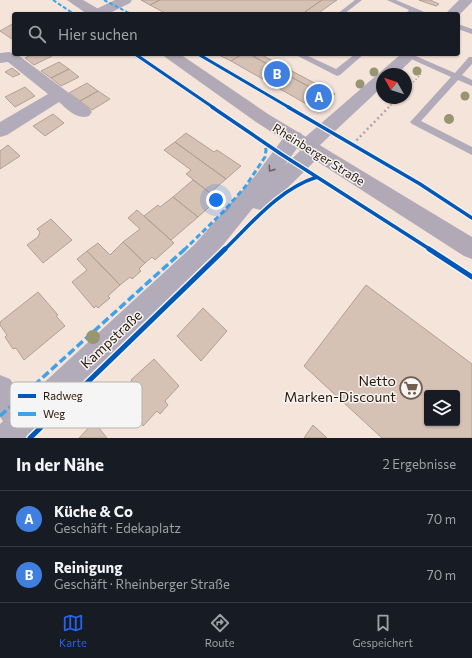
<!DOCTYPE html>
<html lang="de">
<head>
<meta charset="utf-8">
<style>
  body { margin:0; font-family:Commissioner,sans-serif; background:#20242c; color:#f1f3f6 }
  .controls { position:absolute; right:12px; bottom:12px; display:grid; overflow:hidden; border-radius:4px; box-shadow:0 1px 3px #0004 }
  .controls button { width:36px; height:36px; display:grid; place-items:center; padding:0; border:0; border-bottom:1px solid #363941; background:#171b24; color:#f1f3f6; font:20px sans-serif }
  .compass { position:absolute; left:376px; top:68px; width:36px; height:36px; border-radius:50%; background:#171b24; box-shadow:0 1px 3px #0004; rotate:309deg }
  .you { position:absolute; left:216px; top:200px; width:14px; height:14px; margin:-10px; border:3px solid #fff; border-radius:50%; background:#1a73e8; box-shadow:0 0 0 6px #1a73e833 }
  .badge { display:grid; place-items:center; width:26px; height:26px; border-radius:50%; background:#2563eb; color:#fff; font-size:13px; font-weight:700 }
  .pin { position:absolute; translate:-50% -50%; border:2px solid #fff; box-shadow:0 1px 4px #0006 }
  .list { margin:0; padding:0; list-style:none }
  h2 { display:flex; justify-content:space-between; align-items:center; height:52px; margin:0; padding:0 16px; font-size:17px }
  h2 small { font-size:13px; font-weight:400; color:#9ea1a6 }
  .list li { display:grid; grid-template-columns:26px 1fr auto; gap:12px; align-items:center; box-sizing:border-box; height:56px; padding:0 16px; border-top:1px solid #363941 }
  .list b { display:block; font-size:15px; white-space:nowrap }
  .list p { margin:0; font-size:13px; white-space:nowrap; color:#9ea1a6 }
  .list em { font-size:13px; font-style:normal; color:#9ea1a6 }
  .icon { flex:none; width:22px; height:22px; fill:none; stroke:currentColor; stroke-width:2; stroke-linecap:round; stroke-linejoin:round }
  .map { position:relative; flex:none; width:472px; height:438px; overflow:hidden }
  .search { position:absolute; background:#171b24; box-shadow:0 1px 3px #0004; left:12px; right:12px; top:12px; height:44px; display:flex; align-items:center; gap:10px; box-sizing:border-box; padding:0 14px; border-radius:4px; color:#9ea1a6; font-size:15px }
  .sheet { height:164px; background:#171b24 }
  nav { display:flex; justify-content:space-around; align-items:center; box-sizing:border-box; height:56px; border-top:1px solid #363941; background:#171b24; font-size:11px; color:#9ea1a6 }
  nav a { display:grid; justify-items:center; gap:2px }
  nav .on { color:#2563eb }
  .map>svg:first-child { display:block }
</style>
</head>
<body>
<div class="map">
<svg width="472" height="438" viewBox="0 0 472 438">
  <rect width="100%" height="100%" fill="#f4e4da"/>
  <path fill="#d6c1b5" stroke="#b3a093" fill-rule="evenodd" d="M 141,0 L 160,0 L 150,5 Z
    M 160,0 L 322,0 L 302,14 L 167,14 L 150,5 Z
    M 322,0 L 337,0 L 317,14 L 302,14 Z
    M 419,0 L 430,0 L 439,4 L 436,6 Z
    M 14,23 L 14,38 L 12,39 L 0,31 Z
    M 32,54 L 49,54 L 52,56 L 34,65 L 25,58 Z
    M 217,54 L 240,54 L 241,55 L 231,61 Z
    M 242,54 L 249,54 L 330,98 L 317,110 L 231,61 Z
    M 259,54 L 260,54 L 335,94 L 330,98 L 254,57 Z
    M 59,62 L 69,69 L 51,78 L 41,71 Z
    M 12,68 L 20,74 L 13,77 L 5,72 Z
    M 69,69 L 79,77 L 61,86 L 51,78 Z
    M 87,83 L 98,91 L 80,101 L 69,93 Z
    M 25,87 L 35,96 L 15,107 L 5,97 Z
    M 98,91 L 110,99 L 92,110 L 80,101 Z
    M 53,114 L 64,123 L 45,136 L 33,126 Z
    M 186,133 L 214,152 L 217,150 L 241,166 L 226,179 L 175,142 Z
    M 175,142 L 226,179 L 210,193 L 186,174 L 191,170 L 164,150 Z
    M 8,145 L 20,156 L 0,169 L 0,151 Z
    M 193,180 L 218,199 L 198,217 L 173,197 Z
    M 173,197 L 198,217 L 171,240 L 144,216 L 158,205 L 160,207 Z
    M 137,210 L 174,243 L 155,260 L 152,257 L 145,263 L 123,242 L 140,229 L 128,218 Z
    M 51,219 L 72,240 L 43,263 L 27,245 L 38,237 L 40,232 L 37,229 Z
    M 123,242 L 145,263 L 139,269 L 141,271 L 132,279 L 130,277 L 120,285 L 87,251 L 98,243 L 110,255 Z
    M 87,251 L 120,285 L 108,296 L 110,298 L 98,308 L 96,306 L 94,308 L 72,282 L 87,270 L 77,259 Z
    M 366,285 L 472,364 L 472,438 L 382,438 L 304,366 ZM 427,393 L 457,393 L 457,423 L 427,423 Z
    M 38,292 L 58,315 L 56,316 L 65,326 L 24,360 L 16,348 L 13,349 L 5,337 L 7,335 L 0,325 L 0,322 Z
    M 203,308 L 227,331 L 201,361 L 177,336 Z
    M 154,359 L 179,386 L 165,401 L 168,405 L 160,414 L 157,411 L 143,426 L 118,396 L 132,382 L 131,380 Z
    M 94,422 L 107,438 L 79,438 Z
    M 313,425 L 327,438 L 304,438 Z"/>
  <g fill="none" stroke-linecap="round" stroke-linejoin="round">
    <path stroke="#aea5a8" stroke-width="1.5" stroke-dasharray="1.5 2" stroke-linecap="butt" d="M 406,90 L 421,74
      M 388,108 L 398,98"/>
    <path stroke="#aea5a8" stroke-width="2.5" stroke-dasharray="2 3" stroke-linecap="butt" d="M 353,144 L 389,107"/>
    <path fill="#b2acba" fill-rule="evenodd" d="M 355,0 L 362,0 L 344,14 L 337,14 Z
      M 387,0 L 396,0 L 429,14 L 420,14 L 414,12 L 412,14 L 405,14 L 409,10 Z
      M 458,24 L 472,29 L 472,34 L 458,29 Z
      M 294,54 L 304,54 L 336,69 L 355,54 L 364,54 L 340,75 L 337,76 Z
      M 400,54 L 411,54 L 455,73 L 469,57 L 472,57 L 472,64 L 462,75 L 472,80 L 472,86 L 458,80 L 421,121 L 472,147 L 472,155 L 412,124 L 410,122 L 412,120 L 451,77 Z"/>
    <path fill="#b2acba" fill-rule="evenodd" d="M 115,0 L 132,0 L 130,3 L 108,14 L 90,14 L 92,11 Z
      M 459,0 L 472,0 L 472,2 L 458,16 L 458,14 L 445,14 Z
      M 9,52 L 18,55 L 89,108 L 92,112 L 89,116 C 77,120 68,110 59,102 L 7,135 L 0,137 L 0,122 L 48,94 L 8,62 L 0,63 L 0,53 Z
      M 401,54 L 418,54 L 397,74 L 382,74 L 382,87 L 320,145 L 324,150 L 321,155 L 268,207 L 260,210 L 253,208 L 210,261 L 29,438 L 0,438 L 0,424 L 3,421 L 0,417 L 0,375 L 10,379 L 24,401 L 194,245 L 255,176 L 287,133 L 294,131 L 301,133 L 303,139 ZM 298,147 L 300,151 L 285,165 Z"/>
    <path fill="#b2a9b6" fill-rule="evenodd" d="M 67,0 L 83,0 L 102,11 L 104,14 L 87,14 Z
      M 162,54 L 180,54 L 268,114 L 472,237 L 472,259 L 464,256 L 256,122 L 165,57 Z"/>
    <path stroke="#3ea2e9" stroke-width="2" stroke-dasharray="4 2" stroke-linecap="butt" d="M 53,0 L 74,14
      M 104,0 L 131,14"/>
    <path stroke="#3ea2e9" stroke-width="3" stroke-dasharray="5.5 3" stroke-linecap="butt" d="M 184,250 L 223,212 L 245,187 L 265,157 L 266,150 L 264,142"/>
    <path stroke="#3ea2e9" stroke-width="3.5" stroke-dasharray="8 3.5" stroke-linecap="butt" d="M 0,416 L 185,249"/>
    <g stroke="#f5f5f5" stroke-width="4.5">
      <path id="cycleway-far2" d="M 135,54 L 214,108
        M 198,54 L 290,108"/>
    </g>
    <g stroke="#f5f5f5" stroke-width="6">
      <path id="cycleway-far1" d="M 212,107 L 281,154 L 431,250
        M 288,107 L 420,184 L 472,218
        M 224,250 C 252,223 279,189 317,177"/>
    </g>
    <g stroke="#f5f5f5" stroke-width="8">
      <path id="cycleway" d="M 429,249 L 472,277
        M 30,438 L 225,249"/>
    </g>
    <use href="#cycleway-far2" stroke="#0057b8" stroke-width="3"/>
    <use href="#cycleway-far1" stroke="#0057b8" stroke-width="3.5"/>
    <use href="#cycleway" stroke="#0057b8" stroke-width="5"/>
  </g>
  <g fill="#999570">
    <circle cx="417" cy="71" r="4.5"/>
    <circle cx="374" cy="72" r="4.5"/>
    <circle cx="360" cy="84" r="4.5"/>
    <circle cx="465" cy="96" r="4.5"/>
    <circle cx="449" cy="119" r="5"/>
    <circle cx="93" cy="337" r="7"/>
  </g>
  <defs><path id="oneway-chevron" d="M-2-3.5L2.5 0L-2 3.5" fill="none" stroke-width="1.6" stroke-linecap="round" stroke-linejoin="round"/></defs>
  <use stroke="#70605f" href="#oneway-chevron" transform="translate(271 169) rotate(125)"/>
  <defs>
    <g id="supermarket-ring" transform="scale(1.15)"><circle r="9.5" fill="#f5f5f5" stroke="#735d4f" stroke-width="1.5"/><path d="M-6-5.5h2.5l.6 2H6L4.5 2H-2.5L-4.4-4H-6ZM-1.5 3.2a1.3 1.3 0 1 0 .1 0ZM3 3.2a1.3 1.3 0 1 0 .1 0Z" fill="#735d4f"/></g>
  </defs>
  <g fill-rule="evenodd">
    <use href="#supermarket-ring" x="411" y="388"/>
  </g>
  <g text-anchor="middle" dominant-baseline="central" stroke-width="3" stroke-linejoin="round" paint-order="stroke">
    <g font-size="12" fill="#2d1504" stroke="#f5f5f5">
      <text transform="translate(319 154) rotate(32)">Rheinberger Straße</text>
    </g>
    <g font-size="14" fill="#2d1504" stroke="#f5f5f5">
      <text transform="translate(111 339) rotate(-43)">Kampstraße</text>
    </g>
    <g font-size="14" fill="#2d1504" stroke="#f5f5f5" text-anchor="end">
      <text x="396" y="380">Netto<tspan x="396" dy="16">Marken-Discount</tspan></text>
    </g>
  </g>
  <rect x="10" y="382" width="132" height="46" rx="6" fill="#f5f5f5" stroke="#b9b2ad" stroke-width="1"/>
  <rect x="18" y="394" width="18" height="4" fill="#0057b8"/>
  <rect x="18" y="412" width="18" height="4" fill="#3ea2e9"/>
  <g font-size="11" fill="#2d1504">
    <text x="43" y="400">Radweg</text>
    <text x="43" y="418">Weg</text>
  </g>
</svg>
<div class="controls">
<button><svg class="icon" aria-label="layers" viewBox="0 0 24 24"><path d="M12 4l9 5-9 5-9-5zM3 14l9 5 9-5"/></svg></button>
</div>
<svg class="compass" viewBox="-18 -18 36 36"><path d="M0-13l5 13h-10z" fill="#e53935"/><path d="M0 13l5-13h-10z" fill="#9ea1a6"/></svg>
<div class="you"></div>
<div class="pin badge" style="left:319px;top:97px;background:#3f7fe0">A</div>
<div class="pin badge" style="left:277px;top:74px;background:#3f7fe0">B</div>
<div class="search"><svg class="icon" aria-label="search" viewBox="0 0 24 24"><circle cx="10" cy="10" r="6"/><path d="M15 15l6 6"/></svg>Hier suchen</div>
</div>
<section class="sheet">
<h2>In der Nähe<small>2 Ergebnisse</small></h2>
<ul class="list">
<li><span class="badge" style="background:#3f7fe0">A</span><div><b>Küche &amp; Co</b><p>Geschäft · Edekaplatz</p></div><em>70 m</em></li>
<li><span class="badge" style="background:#3f7fe0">B</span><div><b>Reinigung</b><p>Geschäft · Rheinberger Straße</p></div><em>70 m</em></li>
</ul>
</section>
<nav>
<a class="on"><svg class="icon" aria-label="map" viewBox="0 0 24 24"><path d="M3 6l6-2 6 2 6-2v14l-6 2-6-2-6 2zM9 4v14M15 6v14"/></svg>Karte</a>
<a><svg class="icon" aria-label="directions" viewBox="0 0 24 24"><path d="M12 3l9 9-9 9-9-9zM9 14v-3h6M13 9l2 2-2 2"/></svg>Route</a>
<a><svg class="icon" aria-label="saved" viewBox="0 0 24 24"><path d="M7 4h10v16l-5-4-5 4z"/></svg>Gespeichert</a>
</nav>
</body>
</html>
